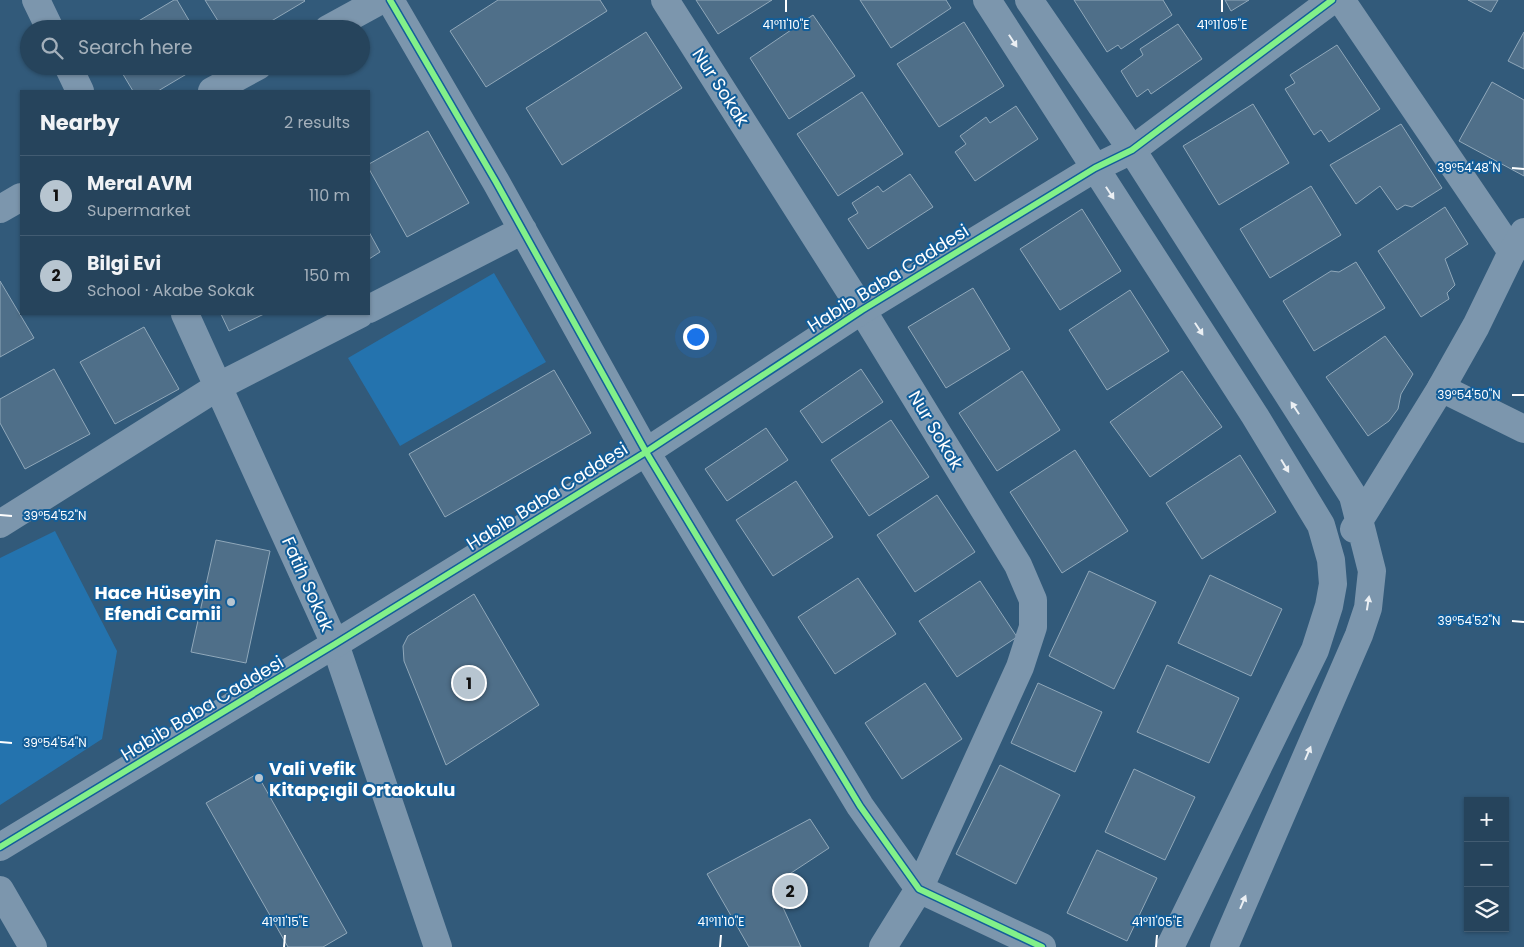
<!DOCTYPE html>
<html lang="en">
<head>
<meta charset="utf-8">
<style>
  body { margin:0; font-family:Poppins,sans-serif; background:#2e4b62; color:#f1f3f6 }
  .controls { position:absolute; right:15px; bottom:15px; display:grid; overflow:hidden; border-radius:0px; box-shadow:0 1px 4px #0004 }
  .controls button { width:45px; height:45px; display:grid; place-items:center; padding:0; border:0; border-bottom:1px solid #425c72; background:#26445c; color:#f1f3f6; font:25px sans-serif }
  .you { position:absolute; left:695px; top:336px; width:18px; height:18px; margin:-12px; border:4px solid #fff; border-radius:50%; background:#1a73e8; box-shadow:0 0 0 8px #1a73e833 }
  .badge { display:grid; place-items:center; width:32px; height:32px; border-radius:50%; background:#b7c5d0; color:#111; font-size:16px; font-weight:700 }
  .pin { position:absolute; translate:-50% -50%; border:2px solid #fff; box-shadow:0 1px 5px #0006 }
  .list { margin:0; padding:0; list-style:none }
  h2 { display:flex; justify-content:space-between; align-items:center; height:65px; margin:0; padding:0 20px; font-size:21px }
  h2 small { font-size:16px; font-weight:400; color:#a4b0bb }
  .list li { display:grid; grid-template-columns:32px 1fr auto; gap:15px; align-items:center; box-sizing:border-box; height:80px; padding:0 20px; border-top:1px solid #425c72 }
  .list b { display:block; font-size:19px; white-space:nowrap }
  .list p { margin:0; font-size:16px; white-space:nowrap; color:#a4b0bb }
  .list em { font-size:16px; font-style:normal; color:#a4b0bb }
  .icon { flex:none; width:28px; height:28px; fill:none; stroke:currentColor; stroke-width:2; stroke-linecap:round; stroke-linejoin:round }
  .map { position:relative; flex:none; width:1524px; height:947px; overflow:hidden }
  .search { position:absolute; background:#26445c; box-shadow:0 1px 4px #0004; left:20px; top:20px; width:350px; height:55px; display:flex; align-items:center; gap:12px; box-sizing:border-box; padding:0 18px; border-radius:28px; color:#a4b0bb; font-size:19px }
  .panel { position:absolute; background:#26445c; box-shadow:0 1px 4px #0004; left:20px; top:90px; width:350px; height:225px; border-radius:0px }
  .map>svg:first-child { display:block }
</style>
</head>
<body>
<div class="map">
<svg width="1524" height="947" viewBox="0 0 1524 947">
  <rect width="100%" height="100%" fill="#325a7a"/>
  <path fill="#2473ae" d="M 494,273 L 546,362 L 400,446 L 348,358 Z
    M 55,531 L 117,651 L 102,739 L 0,805 L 0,558 Z"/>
  <path fill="#4f6f89" stroke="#90a8ba" d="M 174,0 L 177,0 L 194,29 L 125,29 Z
    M 205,0 L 304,0 L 305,1 L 258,29 L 223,29 Z
    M 498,0 L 600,0 L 607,11 L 486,87 L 450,31 Z
    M 696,0 L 772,0 L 718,34 Z
    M 860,0 L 946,0 L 951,8 L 891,48 Z
    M 1074,0 L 1163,0 L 1172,15 L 1121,49 L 1118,45 L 1107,52 Z
    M 1225,0 L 1249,0 L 1231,11 Z
    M 1468,0 L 1498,0 L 1491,12 Z
    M 813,15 L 855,76 L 789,119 L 750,58 Z
    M 964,22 L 1004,86 L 939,127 L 897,64 Z
    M 1178,24 L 1202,59 L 1151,94 L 1148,89 L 1137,97 L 1121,71 L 1143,55 L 1140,49 Z
    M 646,32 L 682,88 L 562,165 L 526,108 Z
    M 1524,32 L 1524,69 L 1508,61 Z
    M 1337,45 L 1380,109 L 1329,142 L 1321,130 L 1314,135 L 1285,89 L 1295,83 L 1290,75 Z
    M 118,66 L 200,66 L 158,91 L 133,91 Z
    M 1492,82 L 1524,100 L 1524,176 L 1459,141 Z
    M 862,92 L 903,154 L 838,196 L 797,134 Z
    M 1253,104 L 1289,163 L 1219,205 L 1183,146 Z
    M 1016,106 L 1038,139 L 975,181 L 955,152 L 966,144 L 960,136 L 986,117 L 990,123 Z
    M 1401,124 L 1442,188 L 1412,207 L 1405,205 L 1397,210 L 1380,186 L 1356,204 L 1330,165 Z
    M 428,131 L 469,203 L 407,237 L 369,169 L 369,164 Z
    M 910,174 L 933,207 L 868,249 L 848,219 L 858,213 L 852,203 L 878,186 L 883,192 Z
    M 1311,186 L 1341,235 L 1270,278 L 1240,229 Z
    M 1445,207 L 1468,244 L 1445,259 L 1455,285 L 1447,293 L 1449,299 L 1421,317 L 1378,251 Z
    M 1082,209 L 1121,271 L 1060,310 L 1020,249 Z
    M 369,232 L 380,252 L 369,259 Z
    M 1356,262 L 1385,308 L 1314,351 L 1283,301 L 1331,271 L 1339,272 Z
    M 0,281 L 34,338 L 0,357 Z
    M 973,288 L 1010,349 L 946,388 L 908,327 Z
    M 1130,290 L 1169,351 L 1107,390 L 1069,330 Z
    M 221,314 L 264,314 L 229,331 Z
    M 144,327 L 179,389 L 115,424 L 80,362 Z
    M 1385,336 L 1413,374 L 1401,394 L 1398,409 L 1389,421 L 1368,436 L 1326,377 Z
    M 54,369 L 90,434 L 25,469 L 0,423 L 0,399 Z
    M 861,369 L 883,402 L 822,443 L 800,411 Z
    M 554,370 L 591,433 L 445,517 L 409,454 Z
    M 1022,371 L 1060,430 L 997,471 L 959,413 Z
    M 1182,371 L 1222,427 L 1150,477 L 1110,422 Z
    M 891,420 L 929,477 L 869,516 L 831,460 Z
    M 766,428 L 788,460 L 727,501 L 705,469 Z
    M 1075,450 L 1128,531 L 1062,573 L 1010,492 Z
    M 1240,455 L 1276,512 L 1202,559 L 1166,503 Z
    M 796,481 L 833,537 L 773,576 L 736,520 Z
    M 937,495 L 975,552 L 915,592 L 877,535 Z
    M 216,540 L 270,551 L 246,663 L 191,652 Z
    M 1089,571 L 1156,602 L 1114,689 L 1049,656 Z
    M 1210,575 L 1282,609 L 1251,676 L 1178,643 Z
    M 858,578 L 896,634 L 835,674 L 798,617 Z
    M 980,581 L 1017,637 L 957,677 L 919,621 Z
    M 474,594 L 539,705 L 446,765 L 404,661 L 403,646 L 408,636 Z
    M 1167,665 L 1239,698 L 1209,763 L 1137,732 Z
    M 925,683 L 962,739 L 902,779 L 865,723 Z
    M 1038,683 L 1102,712 L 1075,772 L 1011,743 Z
    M 1000,765 L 1060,795 L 1016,884 L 956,854 Z
    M 1134,769 L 1195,797 L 1165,860 L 1105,832 Z
    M 257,774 L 347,933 L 323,947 L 288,947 L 206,803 Z
    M 810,819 L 829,848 L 788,875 L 780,901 L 801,947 L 749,947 L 707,874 Z
    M 1097,850 L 1157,878 L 1127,941 L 1067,913 Z"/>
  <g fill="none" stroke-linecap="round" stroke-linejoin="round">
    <path stroke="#7c96ad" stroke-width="28" d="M 36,0 L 50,29
      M 390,0 L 496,182 L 646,452 L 860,806 L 919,889 L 1042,947
      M 665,0 L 862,310 L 1018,565 L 1033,600 L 1033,627 L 1020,667 L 919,889 L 883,947
      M 1341,0 L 1512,252
      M 68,66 L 80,91
      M 1132,150 L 1332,0
      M 369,309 L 523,230
      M 185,314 L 335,644 L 438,947
      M 1441,388 L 1524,429
      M 0,524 L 219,386 L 360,314
      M 0,890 L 33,947"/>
    <path stroke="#7c96ad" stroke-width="28" d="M 987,0 L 1255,416 L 1321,525 L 1331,560 L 1333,584 L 1329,606 L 1315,650 L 1170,947
      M 1029,0 L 1132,150 L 1353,496 L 1372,571 L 1368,608 L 1359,635 L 1224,947
      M 328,29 L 381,0
      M 212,91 L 258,66
      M 0,209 L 21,197
      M 1354,529 L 1441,388 L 1476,326 L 1512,252 L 1524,232
      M 0,847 L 335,644 L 646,452 L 862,310 L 1095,168 L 1132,150"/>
    <g stroke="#135e99" stroke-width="9">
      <path id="cycleway" d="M 390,0 L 496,182 L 646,452 L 860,806 L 919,889 L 1042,947
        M 0,847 L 335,644 L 646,452 L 862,310 L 1095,168 L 1132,150 L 1332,0"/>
    </g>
    <use href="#cycleway" stroke="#82f089" stroke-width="6"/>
  </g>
  <defs><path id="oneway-solid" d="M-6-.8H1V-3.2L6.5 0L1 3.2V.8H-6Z" transform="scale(1.25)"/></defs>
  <g fill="#ebeff3">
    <use href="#oneway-solid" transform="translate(1013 41) rotate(57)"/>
    <use href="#oneway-solid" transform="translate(1110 193) rotate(57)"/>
    <use href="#oneway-solid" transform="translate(1199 329) rotate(57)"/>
    <use href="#oneway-solid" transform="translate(1295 408) rotate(-123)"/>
    <use href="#oneway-solid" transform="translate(1285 466) rotate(59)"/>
    <use href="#oneway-solid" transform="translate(1368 603) rotate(-81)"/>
    <use href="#oneway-solid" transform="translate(1308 753) rotate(-67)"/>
    <use href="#oneway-solid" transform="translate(1243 902) rotate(-67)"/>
  </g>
  <path fill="none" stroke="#fff" stroke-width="2" d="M 786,12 L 786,0M 1222,12 L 1222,0M 1512,168 L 1524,169M 1512,395 L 1524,395M 0,515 L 12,516M 1512,621 L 1524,622M 0,742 L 12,743M 284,947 L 285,935M 720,947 L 721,935M 1156,947 L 1157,935"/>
  <g fill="#b7c5d0" stroke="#135e99" stroke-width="2">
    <circle cx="231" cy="602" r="5"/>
    <circle cx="259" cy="778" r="5"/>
  </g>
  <g text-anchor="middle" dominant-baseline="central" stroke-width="4" stroke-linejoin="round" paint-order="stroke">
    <g font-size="18" fill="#fff" stroke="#135e99">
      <text transform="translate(721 87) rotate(57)">Nur Sokak</text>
      <text transform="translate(888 278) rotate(-32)">Habib Baba Caddesi</text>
      <text transform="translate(936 430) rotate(59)">Nur Sokak</text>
      <text transform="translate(547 496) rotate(-32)">Habib Baba Caddesi</text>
      <text transform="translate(308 584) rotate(66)">Fatih Sokak</text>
      <text transform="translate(202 708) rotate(-31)">Habib Baba Caddesi</text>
    </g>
    <g font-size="18" font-weight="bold" fill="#fff" stroke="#135e99" text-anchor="end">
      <text x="221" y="592">Hace Hüseyin<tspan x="221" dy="21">Efendi Camii</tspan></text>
      <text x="269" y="768" text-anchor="start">Vali Vefik<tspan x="269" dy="21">Kitapçıgil Ortaokulu</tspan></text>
    </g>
  </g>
  <g font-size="12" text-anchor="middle" fill="#fff" stroke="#135e99" stroke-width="4" stroke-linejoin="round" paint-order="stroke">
    <text x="786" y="29">41°11'10"E</text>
    <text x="1222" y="29">41°11'05"E</text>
    <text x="1469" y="172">39°54'48"N</text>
    <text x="1469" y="399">39°54'50"N</text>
    <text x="55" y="520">39°54'52"N</text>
    <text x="1469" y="625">39°54'52"N</text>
    <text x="55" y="747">39°54'54"N</text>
    <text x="285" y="926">41°11'15"E</text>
    <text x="721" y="926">41°11'10"E</text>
    <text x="1157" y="926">41°11'05"E</text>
  </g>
</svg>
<div class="controls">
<button>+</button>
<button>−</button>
<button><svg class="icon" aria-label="layers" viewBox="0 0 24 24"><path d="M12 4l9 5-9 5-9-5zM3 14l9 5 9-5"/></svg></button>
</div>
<div class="you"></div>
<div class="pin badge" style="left:469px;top:683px">1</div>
<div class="pin badge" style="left:790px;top:891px">2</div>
<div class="search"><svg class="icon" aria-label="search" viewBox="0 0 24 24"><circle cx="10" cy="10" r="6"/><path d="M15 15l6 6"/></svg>Search here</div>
<section class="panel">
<h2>Nearby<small>2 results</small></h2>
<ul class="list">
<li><span class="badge">1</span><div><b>Meral AVM</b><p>Supermarket</p></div><em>110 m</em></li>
<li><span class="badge">2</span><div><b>Bilgi Evi</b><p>School · Akabe Sokak</p></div><em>150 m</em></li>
</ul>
</section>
</div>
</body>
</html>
